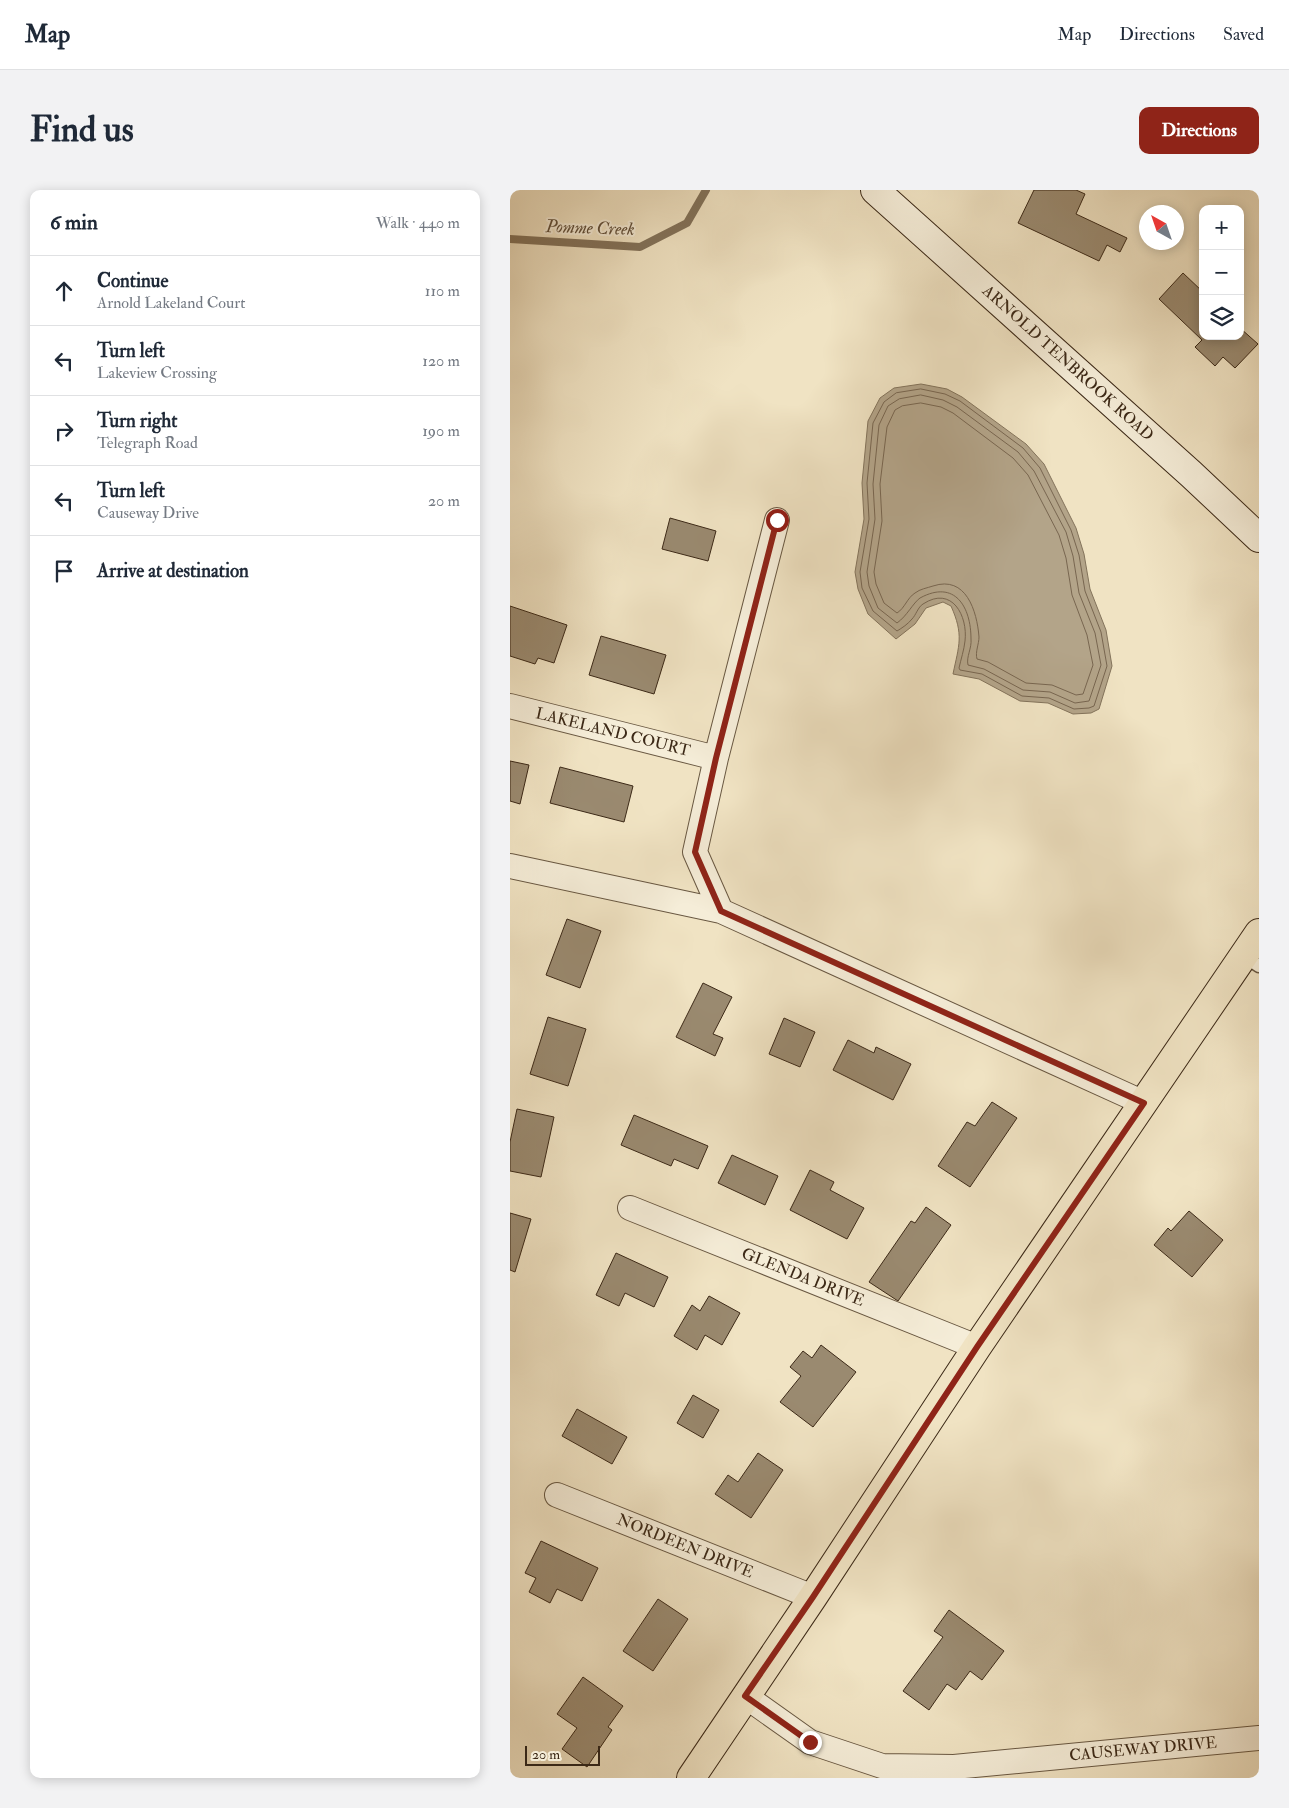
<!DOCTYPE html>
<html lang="en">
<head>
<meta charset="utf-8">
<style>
  body { margin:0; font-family:"IM FELL Double Pica",serif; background:#f2f2f3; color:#1f2937 }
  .controls { position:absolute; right:15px; top:15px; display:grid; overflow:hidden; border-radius:10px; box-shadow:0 2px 12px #0003 }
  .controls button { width:45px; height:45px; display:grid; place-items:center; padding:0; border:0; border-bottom:1px solid #e0e1e3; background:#fff; color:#1f2937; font:25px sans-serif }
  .compass { position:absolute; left:629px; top:15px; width:45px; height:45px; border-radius:50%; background:#fff; box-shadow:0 2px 12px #0003; rotate:320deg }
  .scale { position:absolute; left:15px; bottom:12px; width:75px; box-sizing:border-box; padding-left:5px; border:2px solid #3c2917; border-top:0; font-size:14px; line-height:18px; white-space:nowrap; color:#3c2917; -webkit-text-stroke:4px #f5edd8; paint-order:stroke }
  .stop { position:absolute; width:15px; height:15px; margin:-11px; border:4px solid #8f2418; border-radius:50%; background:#fff }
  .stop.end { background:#8f2418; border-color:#fff; box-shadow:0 1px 5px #0008 }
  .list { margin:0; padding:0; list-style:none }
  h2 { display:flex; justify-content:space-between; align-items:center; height:65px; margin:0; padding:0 20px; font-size:21px }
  h2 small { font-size:16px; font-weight:400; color:#747a83 }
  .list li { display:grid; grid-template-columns:32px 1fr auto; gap:15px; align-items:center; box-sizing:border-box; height:70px; padding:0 20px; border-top:1px solid #e0e1e3 }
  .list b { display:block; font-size:19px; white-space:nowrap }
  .list p { margin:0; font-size:16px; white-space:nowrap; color:#747a83 }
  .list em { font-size:16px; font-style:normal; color:#747a83 }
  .icon { flex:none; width:28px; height:28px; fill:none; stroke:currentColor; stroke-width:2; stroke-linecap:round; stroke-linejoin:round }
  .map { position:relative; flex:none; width:749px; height:1588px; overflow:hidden; border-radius:10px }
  header { display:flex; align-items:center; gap:30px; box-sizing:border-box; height:70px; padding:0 25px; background:#fff; border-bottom:1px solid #e0e1e3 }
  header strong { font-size:24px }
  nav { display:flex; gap:28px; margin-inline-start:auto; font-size:18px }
  .intro { display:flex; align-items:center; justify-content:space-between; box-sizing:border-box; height:120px; padding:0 30px }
  h1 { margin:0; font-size:35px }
  .button { padding:12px 22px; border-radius:10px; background:#8f2418; color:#fff; font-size:18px; font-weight:700 }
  main { display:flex; gap:30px; padding:0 30px }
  aside { flex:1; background:#fff; border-radius:10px; box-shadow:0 2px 12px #0003 }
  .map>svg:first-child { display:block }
</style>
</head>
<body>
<header>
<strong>Map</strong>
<nav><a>Map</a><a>Directions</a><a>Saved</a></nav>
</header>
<div class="intro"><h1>Find us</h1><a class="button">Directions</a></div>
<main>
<aside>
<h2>6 min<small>Walk · 440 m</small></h2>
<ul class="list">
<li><svg class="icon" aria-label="ahead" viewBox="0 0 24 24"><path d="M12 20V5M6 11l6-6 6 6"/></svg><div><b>Continue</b><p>Arnold Lakeland Court</p></div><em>110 m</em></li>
<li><svg class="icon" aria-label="left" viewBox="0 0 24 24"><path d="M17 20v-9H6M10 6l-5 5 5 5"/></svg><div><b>Turn left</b><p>Lakeview Crossing</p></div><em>120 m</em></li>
<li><svg class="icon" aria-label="right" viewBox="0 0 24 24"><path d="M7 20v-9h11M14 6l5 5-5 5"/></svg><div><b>Turn right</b><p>Telegraph Road</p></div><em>190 m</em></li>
<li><svg class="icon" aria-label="left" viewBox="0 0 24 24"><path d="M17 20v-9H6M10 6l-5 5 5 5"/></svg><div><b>Turn left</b><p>Causeway Drive</p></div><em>20 m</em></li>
<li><svg class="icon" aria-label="arrive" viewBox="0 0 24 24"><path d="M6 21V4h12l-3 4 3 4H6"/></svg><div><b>Arrive at destination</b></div></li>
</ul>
</aside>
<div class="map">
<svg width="749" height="1588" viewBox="0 0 749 1588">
  <rect width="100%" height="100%" fill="#f0e3c3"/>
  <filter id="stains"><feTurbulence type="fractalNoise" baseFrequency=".004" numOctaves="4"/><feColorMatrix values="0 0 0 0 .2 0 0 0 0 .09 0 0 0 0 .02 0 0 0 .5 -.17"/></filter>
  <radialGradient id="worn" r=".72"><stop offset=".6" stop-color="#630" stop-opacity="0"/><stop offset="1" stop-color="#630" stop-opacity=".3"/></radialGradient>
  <path fill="#b3a489" stroke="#83735b" d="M 411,194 L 437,199 L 452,207 L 516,254 L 534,274 L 566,338 L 574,364 L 580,399 L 596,440 L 602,476 L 589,519 L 581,523 L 563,524 L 538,513 L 510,511 L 469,489 L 443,484 C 449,455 454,445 441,416 L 433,412 L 416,418 L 405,434 L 386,449 L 358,424 L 348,399 L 345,382 L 354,329 L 352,293 L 358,231 L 370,208 L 384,198 Z"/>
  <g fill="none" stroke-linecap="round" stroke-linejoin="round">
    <path stroke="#786650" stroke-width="1" d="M 411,199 L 435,204 L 450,211 L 513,258 L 530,278 L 561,340 L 569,365 L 575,401 L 591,442 L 597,476 L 584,516 L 579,518 L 564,519 L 539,508 L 512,506 L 472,484 L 450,480 L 449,478 C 451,469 454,460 455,451 C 458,426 442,395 413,414 C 408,417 406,425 402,429 C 398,434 392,438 387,441 L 363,421 L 352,398 L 350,382 L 359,329 L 357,293 L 363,233 L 374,212 L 386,203 Z
      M 411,205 L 433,210 L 447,217 L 508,262 L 524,281 L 556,342 L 563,366 L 569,403 L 585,443 L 591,475 L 579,511 L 565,513 L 540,502 L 513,500 L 474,479 L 458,475 C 456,467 462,458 461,449 C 461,417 445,389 410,408 C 403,413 397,426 387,433 L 368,418 L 359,396 L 357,382 L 365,329 L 363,294 L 369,235 L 378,216 L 389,209 Z
      M 411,213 L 431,217 L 443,223 L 503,268 L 518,285 L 549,345 L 556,368 L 562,405 L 577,445 L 583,475 L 573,504 L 566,505 L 542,495 L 516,493 L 478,472 L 467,469 C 465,462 469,454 469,447 C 467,421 456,385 423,396 C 417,398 410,399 405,403 C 397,408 395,418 387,423 L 374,413 L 366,394 L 364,382 L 372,331 L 370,294 L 377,237 L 385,220 L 392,216 Z"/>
    <path stroke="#83735b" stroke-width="8" d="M 0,49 L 130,57 L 177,33 L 196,0"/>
  </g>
  <path fill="#9a8a70" stroke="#3c2917" d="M 524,0 L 566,0 L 575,4 L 566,24 L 617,48 L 610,62 L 597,55 L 589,71 L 508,33 Z
    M 673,83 L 693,102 L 693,146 L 730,146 L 730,138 L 748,154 L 725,178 L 713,167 L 705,176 L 685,157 L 692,150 L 649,109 Z
    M 160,328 L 206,341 L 198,371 L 152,359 Z
    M 0,416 L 57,435 L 44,473 L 28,468 L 25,474 L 0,466 Z
    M 91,446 L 156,465 L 144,504 L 79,485 Z
    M 0,571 L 19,575 L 10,614 L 0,611 Z
    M 50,577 L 123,596 L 114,632 L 40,613 Z
    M 57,729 L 91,741 L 70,798 L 36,785 Z
    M 193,793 L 222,807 L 203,844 L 213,848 L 205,866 L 166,847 Z
    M 38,827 L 76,839 L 58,896 L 20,884 Z
    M 274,828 L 305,842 L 290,877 L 259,864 Z
    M 338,850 L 364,863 L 366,857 L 401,874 L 383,910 L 323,880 Z
    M 482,912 L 507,928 L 460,997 L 428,976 L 457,932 L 465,936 Z
    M 7,919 L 44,927 L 31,987 L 0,981 L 0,952 Z
    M 124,925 L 198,956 L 188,979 L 164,969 L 161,976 L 111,955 Z
    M 222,965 L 268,986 L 255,1015 L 208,993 Z
    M 300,980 L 324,992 L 320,1000 L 354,1018 L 337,1049 L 280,1020 Z
    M 416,1017 L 441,1035 L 388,1111 L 359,1092 L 401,1031 L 405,1033 Z
    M 679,1021 L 713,1050 L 682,1087 L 644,1055 L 658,1038 L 661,1041 Z
    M 0,1023 L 21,1029 L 5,1082 L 0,1080 Z
    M 106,1063 L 158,1087 L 144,1117 L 115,1103 L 109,1116 L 86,1105 Z
    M 199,1106 L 230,1123 L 212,1155 L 195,1145 L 187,1160 L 164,1146 L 182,1115 L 190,1121 Z
    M 311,1155 L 346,1182 L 303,1237 L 270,1212 L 291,1186 L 280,1177 L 293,1161 L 302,1168 Z
    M 183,1205 L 209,1220 L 193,1248 L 167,1233 Z
    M 67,1219 L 117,1247 L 102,1274 L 52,1246 Z
    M 248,1263 L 273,1280 L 241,1328 L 205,1304 L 218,1285 L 228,1292 Z
    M 31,1351 L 88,1378 L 72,1411 L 47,1399 L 40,1413 L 19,1402 L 26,1388 L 15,1383 Z
    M 148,1409 L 178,1429 L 143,1481 L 113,1461 Z
    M 439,1420 L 494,1461 L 472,1490 L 460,1481 L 446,1500 L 437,1494 L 419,1520 L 393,1501 L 433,1447 L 424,1441 Z
    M 73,1487 L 113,1516 L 98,1537 L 102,1540 L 77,1577 L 52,1559 L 67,1538 L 47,1524 Z"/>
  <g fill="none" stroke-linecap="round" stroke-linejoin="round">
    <g stroke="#695842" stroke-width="15">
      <path id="lane" d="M 734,766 L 749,776"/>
    </g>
    <g stroke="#695842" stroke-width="26">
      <path id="street" d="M 0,516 L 206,568
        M 0,676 L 211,721 L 634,913
        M 211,721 L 185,662 L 206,568 L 267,330
        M 120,1018 L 467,1157
        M 47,1305 L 303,1407
        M 235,1506 L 300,1552 L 372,1576 L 444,1577 L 749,1548"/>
    </g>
    <g stroke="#3c2917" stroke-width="30">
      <path id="secondary" d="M 365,0 L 681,284 L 749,348"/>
    </g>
    <g stroke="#3c2917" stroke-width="30">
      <path id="primary" d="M 181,1588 L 303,1407 L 467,1157 L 749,743"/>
    </g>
    <use href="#lane" stroke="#f5edd8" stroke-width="12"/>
    <use href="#street" stroke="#f5edd8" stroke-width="24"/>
    <use href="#secondary" stroke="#f5edd8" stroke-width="28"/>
    <use href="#primary" stroke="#f0e3c3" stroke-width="28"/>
  </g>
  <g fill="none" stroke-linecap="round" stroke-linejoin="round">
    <path stroke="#8f2418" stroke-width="6" d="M 267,330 L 206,568 L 185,662 L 211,721 L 634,913 L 467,1157 L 303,1407 L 235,1506 L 300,1552"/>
  </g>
  <g text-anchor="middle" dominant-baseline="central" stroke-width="4" stroke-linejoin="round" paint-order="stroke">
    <g font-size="16" fill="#3c2917" stroke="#f5edd8">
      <text transform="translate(558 173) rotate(42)">ARNOLD TENBROOK ROAD</text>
      <text transform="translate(103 542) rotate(14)">LAKELAND COURT</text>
      <text transform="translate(293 1087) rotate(22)">GLENDA DRIVE</text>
      <text transform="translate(175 1356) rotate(22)">NORDEEN DRIVE</text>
      <text transform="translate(633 1559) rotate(-5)">CAUSEWAY DRIVE</text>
    </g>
    <g font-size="18" font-style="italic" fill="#604e39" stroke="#f5edd8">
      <text transform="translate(80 38) rotate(2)">Pomme Creek</text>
    </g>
  </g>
  <rect width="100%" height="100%" filter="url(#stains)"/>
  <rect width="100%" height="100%" fill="url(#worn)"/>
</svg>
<div class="controls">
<button>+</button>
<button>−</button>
<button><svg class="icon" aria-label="layers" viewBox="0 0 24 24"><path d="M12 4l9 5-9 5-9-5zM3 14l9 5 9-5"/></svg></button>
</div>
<svg class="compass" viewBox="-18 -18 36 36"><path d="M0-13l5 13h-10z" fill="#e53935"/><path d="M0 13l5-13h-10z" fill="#747a83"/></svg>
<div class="scale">20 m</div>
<div class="stop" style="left:267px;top:330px"></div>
<div class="stop end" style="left:300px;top:1552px"></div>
</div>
</main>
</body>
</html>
